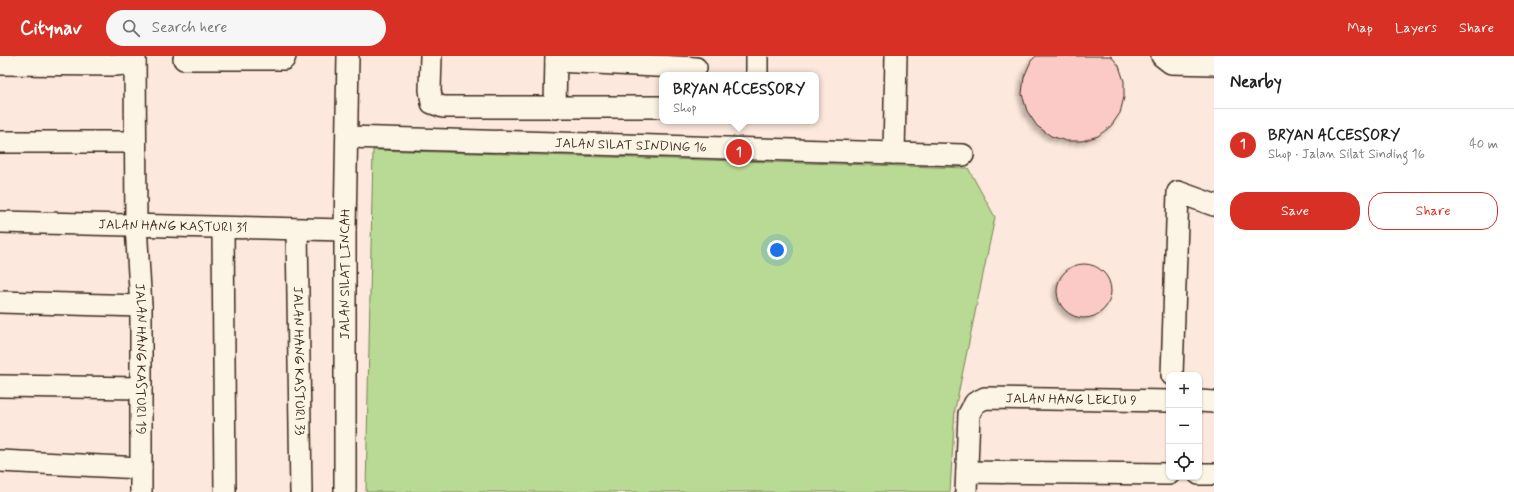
<!DOCTYPE html>
<html lang="en">
<head>
<meta charset="utf-8">
<style>
  body { margin:0; font-family:Mynerve,sans-serif; background:#f6f6f6; color:#222 }
  .controls { position:absolute; right:12px; bottom:12px; display:grid; overflow:hidden; border-radius:8px; box-shadow:0 1px 3px #0004 }
  .controls button { width:36px; height:36px; display:grid; place-items:center; padding:0; border:0; border-bottom:1px solid #e0e0e0; background:#fff; color:#222; font:20px sans-serif }
  .you { position:absolute; left:777px; top:194px; width:14px; height:14px; margin:-10px; border:3px solid #fff; border-radius:50%; background:#1a73e8; box-shadow:0 0 0 6px #1a73e833 }
  .badge { display:grid; place-items:center; width:26px; height:26px; border-radius:50%; background:#d93025; color:#fff; font-size:13px; font-weight:700 }
  .pin { position:absolute; translate:-50% -50%; border:2px solid #fff; box-shadow:0 1px 4px #0006 }
  .popup { position:absolute; left:659px; top:16px; width:160px; height:52px; box-sizing:border-box; display:grid; place-content:center; border-radius:8px; background:#fff; filter:drop-shadow(0 1px 3px #0005); font-size:13px; white-space:nowrap; color:#767676 }
  .popup b { font-size:15px; color:#222 }
  .popup::after { content:''; position:absolute; left:50%; top:100%; margin-left:-8px; border:8px solid transparent; border-top-color:#fff }
  .list { margin:0; padding:0; list-style:none }
  h2 { display:flex; justify-content:space-between; align-items:center; height:52px; margin:0; padding:0 16px; font-size:17px }
  h2 small { font-size:13px; font-weight:400; color:#767676 }
  .list li { display:grid; grid-template-columns:26px 1fr auto; gap:12px; align-items:center; box-sizing:border-box; height:72px; padding:0 16px; border-top:1px solid #e0e0e0 }
  .list b { display:block; font-size:15px; white-space:nowrap }
  .list p { margin:0; font-size:13px; white-space:nowrap; color:#767676 }
  .list em { font-size:13px; font-style:normal; color:#767676 }
  .actions { display:flex; gap:8px; padding:12px 16px }
  .actions a { flex:1; padding:9px 0; border:1px solid #d93025; border-radius:16px; text-align:center; font-size:14px; color:#d93025 }
  .actions .main { background:#d93025; color:#fff }
  .icon { flex:none; width:22px; height:22px; fill:none; stroke:currentColor; stroke-width:2; stroke-linecap:round; stroke-linejoin:round }
  .map { position:relative; flex:none; width:1214px; height:436px; overflow:hidden }
  header { display:flex; align-items:center; gap:24px; box-sizing:border-box; height:56px; padding:0 20px; background:#d93025; color:#fff }
  header strong { font-size:19px }
  nav { display:flex; gap:22px; margin-inline-start:auto; font-size:14px }
  .search { width:280px; height:36px; background:#f6f6f6; display:flex; align-items:center; gap:10px; box-sizing:border-box; padding:0 14px; border-radius:22px; color:#767676; font-size:15px }
  main { display:flex }
  aside { flex:1; background:#fff }
  .map>svg:first-child { display:block }
</style>
</head>
<body>
<header>
<strong>Citynav</strong>
<div class="search"><svg class="icon" aria-label="search" viewBox="0 0 24 24"><circle cx="10" cy="10" r="6"/><path d="M15 15l6 6"/></svg>Search here</div>
<nav><a>Map</a><a>Layers</a><a>Share</a></nav>
</header>
<main>
<div class="map">
<svg width="1214" height="436" viewBox="0 0 1214 436">
  <defs>
    <filter id="shadow"><feDropShadow dx="-3.5" dy="3.5" stdDeviation="2" flood-color="#0004"/></filter>
  </defs>
  <rect width="100%" height="100%" fill="#fce8dc"/>
  <filter id="ink" filterUnits="userSpaceOnUse"><feTurbulence type="fractalNoise" baseFrequency=".025" numOctaves="2"/><feDisplacementMap in="SourceGraphic" scale="8" xChannelSelector="R" yChannelSelector="G"/><feConvolveMatrix kernelMatrix="1 2 1 2 8 2 1 2 1" color-interpolation-filters="sRGB"/></filter>
  <g filter="url(#ink)">
    <path fill="#b8da94" stroke="#7a8259" d="M 373,94 L 968,112 L 995,161 L 955,353 L 950,436 L 366,436 Z"/>
    <path fill="#fbcac7" stroke="#3b2a1e" filter="url(#shadow)" d="M 1036,0 L 1111,0 L 1119,10 L 1124,25 L 1124,41 L 1120,57 L 1111,70 L 1098,80 L 1082,85 L 1066,85 L 1051,80 L 1037,70 L 1027,55 L 1022,38 L 1024,21 L 1031,5 Z
      M1057 235a27 27 0 1 1 54 0a27 27 0 1 1-54 0Z"/>
    <g fill="none" stroke-linecap="round" stroke-linejoin="round">
      <g stroke="#3b2a1e" stroke-width="24">
        <g id="minor">
          <path id="s1" d="M 135,0 L 136,170 L 141,250 L 141,436"/>
          <path d="M 431,0 L 430,34 L 432,47 L 443,51 L 662,51"/>
          <path d="M 1162,0 L 1171,7 L 1214,8"/>
          <path d="M 184,3 L 284,3 L 285,0"/>
          <path d="M 556,5 L 696,12"/>
          <path d="M 0,8 L 115,9 L 135,7"/>
          <path d="M 757,19 L 757,0"/>
          <path d="M 555,52 L 556,0"/>
          <path id="s2" d="M 348,81 L 963,99"/>
          <path d="M 0,86 L 134,86"/>
          <path d="M 894,97 L 896,0"/>
          <path id="s3" d="M 0,166 L 345,174"/>
          <path d="M 223,172 L 225,436"/>
          <path id="s4" d="M 297,174 L 301,436"/>
          <path d="M 0,246 L 141,250"/>
          <path d="M 1172,319 L 1178,136 L 1214,149"/>
          <path d="M 0,330 L 141,332"/>
          <path d="M 1199,345 L 1214,346"/>
          <path d="M 0,405 L 141,412"/>
          <path d="M 967,416 L 1169,418"/>
          <path d="M 1199,418 L 1214,418"/>
          <path id="s5" d="M 345,436 L 345,174 L 348,0"/>
          <path id="s6" d="M 966,436 L 969,358 L 975,347 L 985,342 L 1169,345"/>
        </g>
      </g>
      <use href="#minor" stroke="#fcf5e5" stroke-width="21"/>
    </g>
  </g>
  <g text-anchor="middle" dominant-baseline="central" stroke-width="3" stroke-linejoin="round" paint-order="stroke">
    <g font-size="13" fill="#3b2a1e" stroke="#fcf5e5">
      <text stroke="none"><textPath href="#s2" startOffset="283">JALAN SILAT SINDING 16</textPath></text>
      <text stroke="none"><textPath href="#s3" startOffset="173">JALAN HANG KASTURI 31</textPath></text>
      <text stroke="none"><textPath href="#s5" startOffset="218">JALAN SILAT LINCAH</textPath></text>
      <text stroke="none"><textPath href="#s1" startOffset="303">JALAN HANG KASTURI 19</textPath></text>
      <text stroke="none"><textPath href="#s4" startOffset="131">JALAN HANG KASTURI 33</textPath></text>
      <text stroke="none"><textPath href="#s6" startOffset="188">JALAN HANG LEKIU 9</textPath></text>
    </g>
  </g>
</svg>
<div class="controls">
<button>+</button>
<button>−</button>
<button><svg class="icon" aria-label="locate" viewBox="0 0 24 24"><circle cx="12" cy="12" r="6"/><path d="M12 2v4M12 18v4M2 12h4M18 12h4"/></svg></button>
</div>
<div class="you"></div>
<div class="pin badge" style="left:739px;top:96px">1</div>
<div class="popup"><b>BRYAN ACCESSORY</b>Shop</div>
</div>
<aside>
<h2>Nearby<small></small></h2>
<ul class="list">
<li><span class="badge">1</span><div><b>BRYAN ACCESSORY</b><p>Shop · Jalan Silat Sinding 16</p></div><em>40 m</em></li>
</ul>
<div class="actions"><a class="main">Save</a><a>Share</a></div>
</aside>
</main>
</body>
</html>
